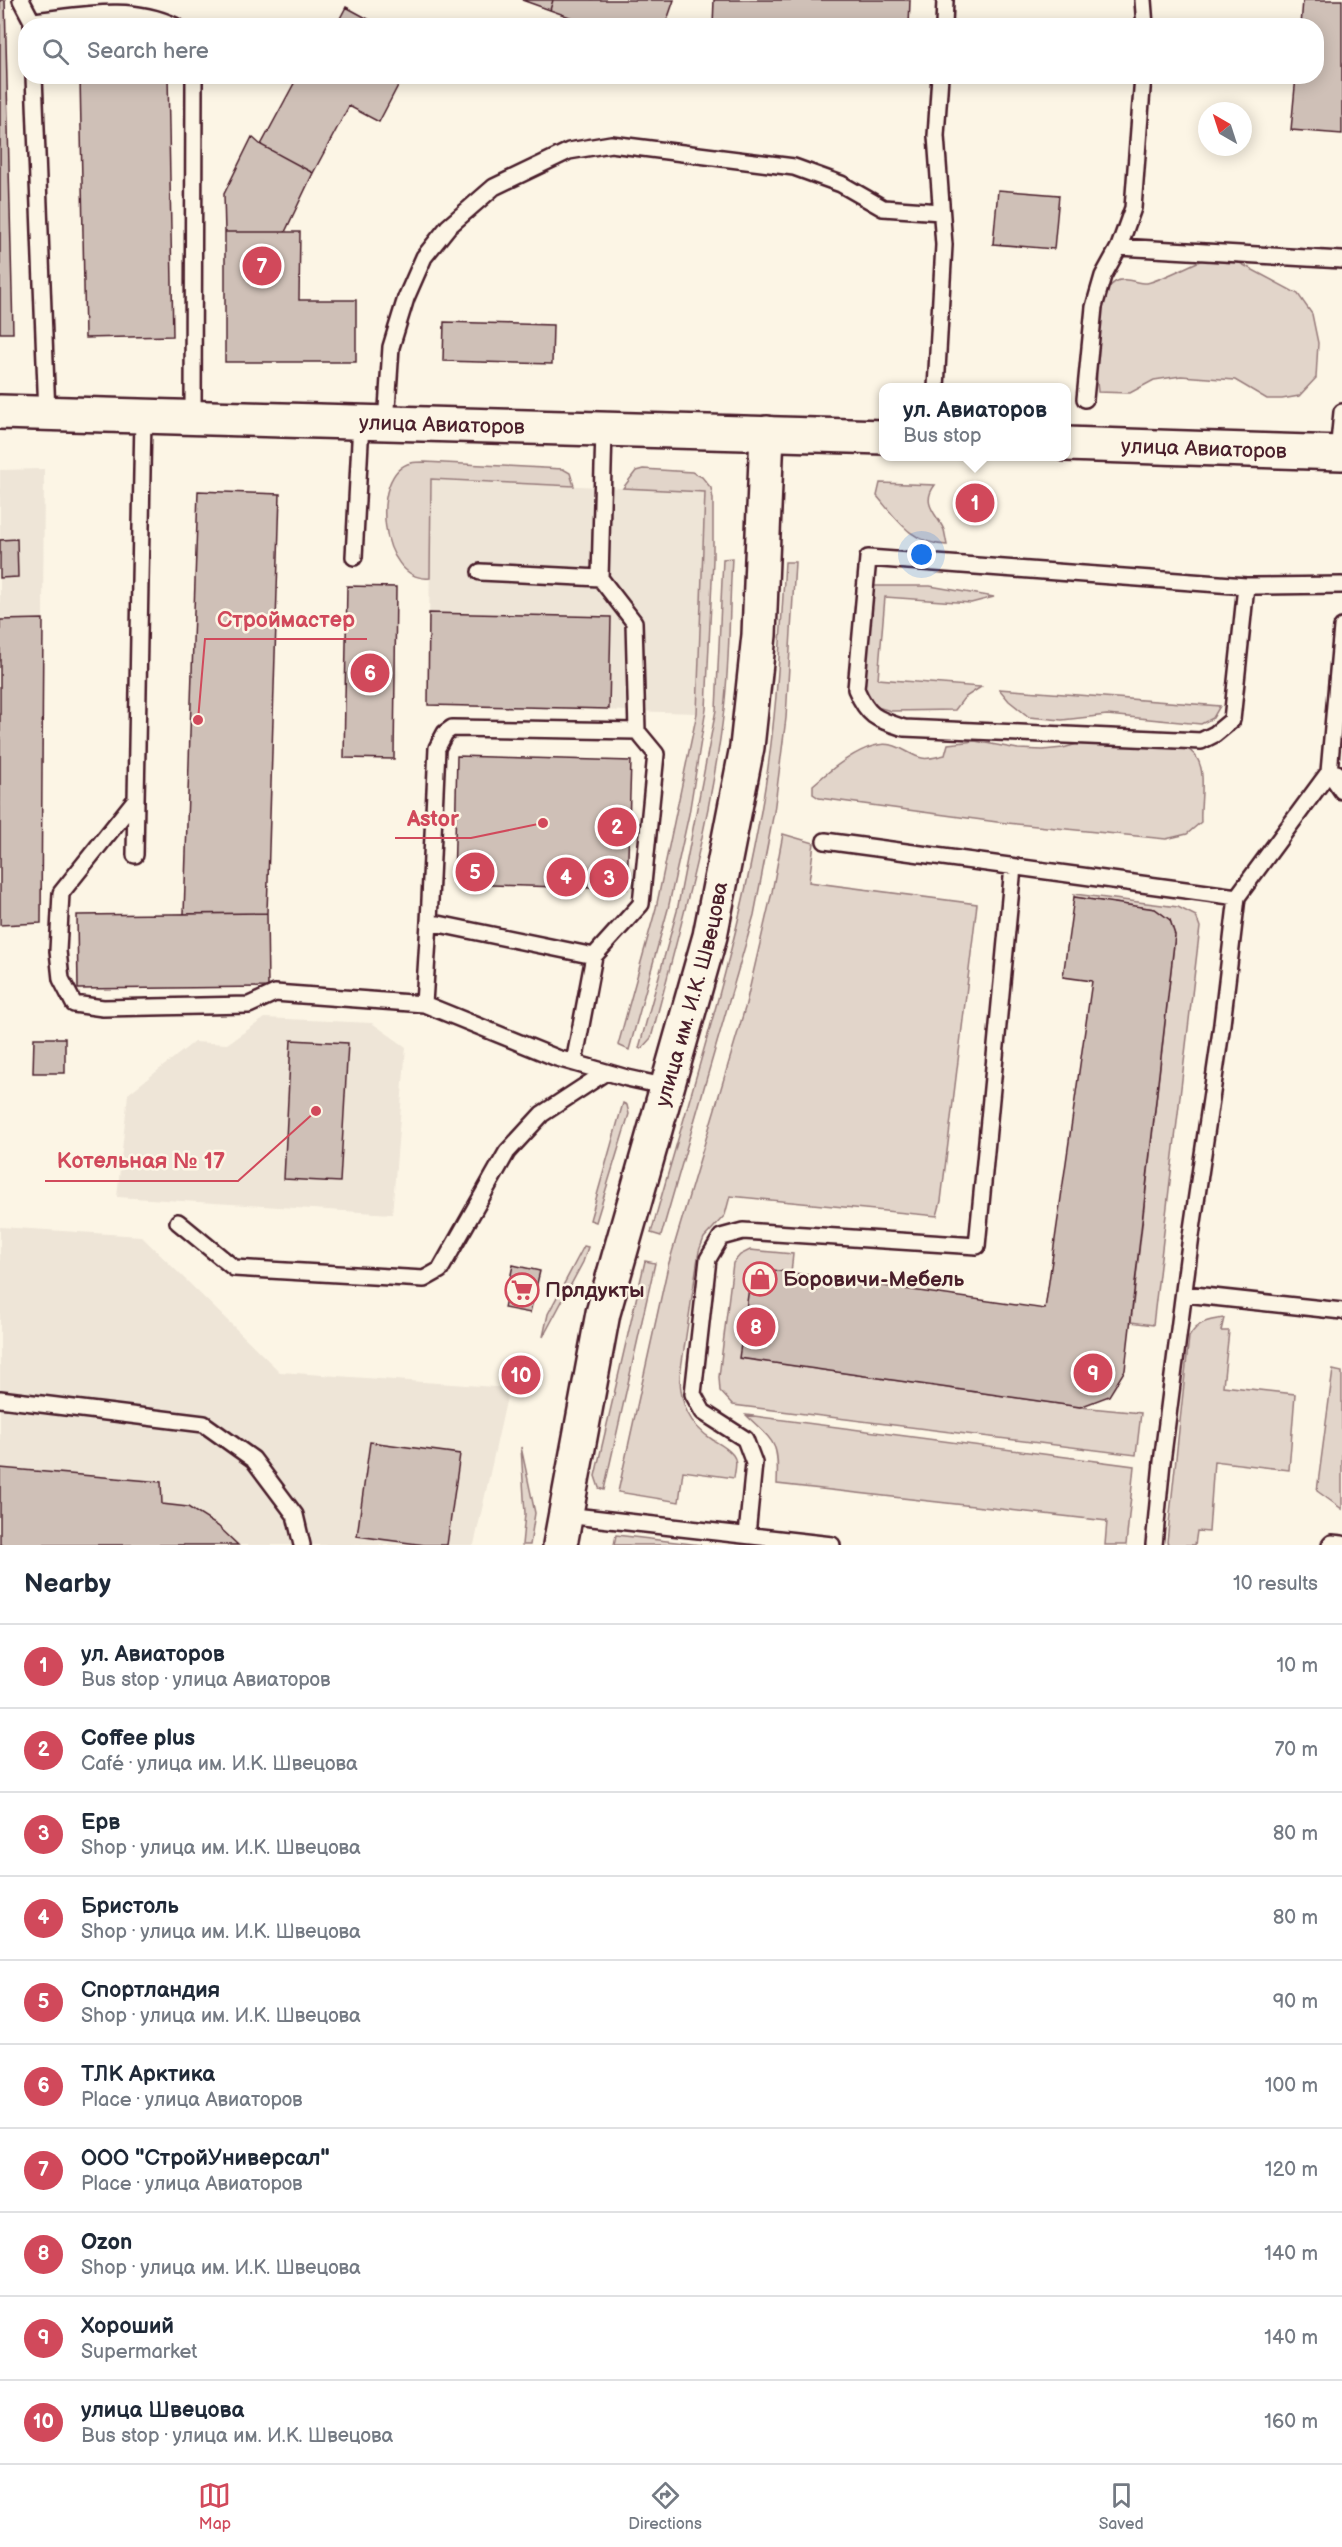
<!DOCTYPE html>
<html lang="en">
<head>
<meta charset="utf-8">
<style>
  body { margin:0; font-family:"Balsamiq Sans",sans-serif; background:#f2f2f3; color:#1f2937 }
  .compass { position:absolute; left:1198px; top:102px; width:54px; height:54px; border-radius:50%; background:#fff; box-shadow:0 3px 15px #0003; rotate:321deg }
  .you { position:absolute; left:922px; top:555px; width:21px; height:21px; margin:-15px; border:4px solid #fff; border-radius:50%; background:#1a73e8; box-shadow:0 0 0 9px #1a73e833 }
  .badge { display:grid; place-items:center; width:39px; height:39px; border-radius:50%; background:#d1495b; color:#fff; font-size:20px; font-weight:700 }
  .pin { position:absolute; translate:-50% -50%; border:3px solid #fff; box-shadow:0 2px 6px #0006 }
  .popup { position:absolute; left:879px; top:383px; width:192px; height:78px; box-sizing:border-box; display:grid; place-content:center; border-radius:12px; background:#fff; filter:drop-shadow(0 2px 4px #0005); font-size:20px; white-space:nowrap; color:#747a83 }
  .popup b { font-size:22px; color:#1f2937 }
  .popup::after { content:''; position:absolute; left:50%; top:100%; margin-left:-12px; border:12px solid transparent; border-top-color:#fff }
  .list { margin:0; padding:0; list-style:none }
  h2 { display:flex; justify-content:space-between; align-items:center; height:78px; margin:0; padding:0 24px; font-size:26px }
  h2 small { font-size:20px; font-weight:400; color:#747a83 }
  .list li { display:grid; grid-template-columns:39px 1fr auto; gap:18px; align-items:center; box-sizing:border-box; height:84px; padding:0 24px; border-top:2px solid #e0e1e3 }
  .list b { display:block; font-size:22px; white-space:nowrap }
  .list p { margin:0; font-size:20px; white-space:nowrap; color:#747a83 }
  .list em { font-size:20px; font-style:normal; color:#747a83 }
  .icon { flex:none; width:33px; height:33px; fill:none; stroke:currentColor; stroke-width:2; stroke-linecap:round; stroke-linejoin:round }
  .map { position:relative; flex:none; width:1342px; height:1545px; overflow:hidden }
  .search { position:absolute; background:#fff; box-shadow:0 3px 15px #0003; left:18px; right:18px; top:18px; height:66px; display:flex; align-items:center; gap:15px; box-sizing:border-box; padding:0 21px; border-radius:24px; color:#747a83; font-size:22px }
  .sheet { height:918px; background:#fff }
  nav { display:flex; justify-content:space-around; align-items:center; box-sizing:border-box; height:84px; border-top:2px solid #e0e1e3; background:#fff; font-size:16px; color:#747a83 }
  nav a { display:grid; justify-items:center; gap:3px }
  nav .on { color:#d1495b }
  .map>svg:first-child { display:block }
</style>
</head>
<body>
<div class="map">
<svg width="1342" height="1545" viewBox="0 0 1342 1545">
  <rect width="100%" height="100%" fill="#fcf5e5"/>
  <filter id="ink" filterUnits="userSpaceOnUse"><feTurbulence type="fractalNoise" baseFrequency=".0167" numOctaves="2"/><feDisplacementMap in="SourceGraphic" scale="12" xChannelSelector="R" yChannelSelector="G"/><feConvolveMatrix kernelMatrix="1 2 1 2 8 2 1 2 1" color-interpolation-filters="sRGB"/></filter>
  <g filter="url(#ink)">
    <path fill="#eee5d7" d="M 44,469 L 43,619 L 0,619 L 0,470 Z
      M 431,479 L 705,492 L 697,713 L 428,705 Z
      M 265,1018 L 372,1023 L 406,1047 L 392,1214 L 117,1197 L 128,1094 L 194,1042 L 227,1044 Z
      M 0,1227 L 141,1236 L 280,1372 L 509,1388 L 474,1545 L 0,1545 Z"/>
    <path fill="#e2d5ca" stroke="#967a7a" stroke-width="1.5" d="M 1202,260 L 1236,261 L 1298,294 L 1312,314 L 1318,343 L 1316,378 L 1299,396 L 1282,399 L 1267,399 L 1235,380 L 1181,376 L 1154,380 L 1130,393 L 1098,392 C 1095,365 1089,298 1115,282 C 1125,276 1137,284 1147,283 C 1161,280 1188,266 1202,260 Z
      M 425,462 L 563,469 L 570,473 L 574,486 L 431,479 L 430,578 C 379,583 369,472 411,463 C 415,462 421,462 425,462 Z
      M 643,469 L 692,472 L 702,477 L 711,488 L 713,499 L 713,559 L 706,709 L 689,814 L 668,909 L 629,1050 L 618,1045 L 656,908 L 697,713 L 705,492 L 623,488 L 636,471 Z
      M 880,483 L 935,485 C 920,504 938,515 944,530 C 945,534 946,540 947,545 C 911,543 898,521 877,496 Z
      M 732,558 C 729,608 730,659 724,709 C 711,820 680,930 651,1038 L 641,1049 L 639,1048 L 677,911 L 716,710 L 723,559 Z
      M 785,562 L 795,562 L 786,718 L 774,812 L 754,915 L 661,1236 L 651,1233 C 690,1094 736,954 761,811 C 776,729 780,646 785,562 Z
      M 874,586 L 930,586 L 994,597 L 971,603 L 885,597 L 878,679 L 981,687 L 964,698 L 955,710 L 891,711 L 870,705 L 862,683 Z
      M 999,689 L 1220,706 L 1213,718 L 1201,724 L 1107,715 L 1062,720 L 1029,717 L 1009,701 Z
      M 975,741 L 1018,749 L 1043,750 L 1063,748 L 1088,741 L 1181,746 C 1213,757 1199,795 1201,822 L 1187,834 L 1166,839 L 997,822 L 819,798 L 813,794 L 813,785 C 830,770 867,739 891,745 C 903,747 911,756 922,758 C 928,760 939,756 945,755 L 948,744 Z
      M 783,834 L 814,843 L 809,882 L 977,904 L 941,1201 L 937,1216 L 730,1196 L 725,1215 L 704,1238 L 699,1251 L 680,1375 C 680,1404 689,1425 713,1440 C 720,1444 728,1448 733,1455 C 738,1461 735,1470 734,1478 L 683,1471 L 679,1502 L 618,1492 L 668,1266 L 745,1008 L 772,892 Z
      M 1074,894 L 1178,907 L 1196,916 L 1200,927 L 1153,1325 L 1131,1322 L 1175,935 L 1170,920 L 1155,909 L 1074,897 Z
      M 623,1103 L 627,1105 L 629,1114 L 596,1222 L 590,1220 Z
      M 584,1246 L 588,1247 L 583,1262 L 543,1337 L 548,1314 Z
      M 750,1250 L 793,1254 L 791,1273 L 740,1358 L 1080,1407 L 1141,1413 L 1136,1455 L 733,1405 L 720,1391 L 719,1377 L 733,1263 L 740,1255 Z
      M 645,1261 L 655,1263 L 604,1490 L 599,1488 L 595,1476 Z
      M 1224,1318 L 1221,1331 L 1229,1331 L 1223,1386 L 1295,1394 L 1289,1470 L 1214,1461 L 1209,1532 L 1197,1531 L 1195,1545 L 1169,1545 L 1167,1542 L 1189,1337 C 1198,1322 1207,1320 1224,1318 Z
      M 1333,1370 L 1342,1372 L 1342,1509 L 1317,1491 Z
      M 746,1415 L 1134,1466 L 1126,1545 L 1105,1545 L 1107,1521 L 777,1484 C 779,1442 776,1444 746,1415 Z
      M 521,1447 L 535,1513 L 530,1545 L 522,1545 L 525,1514 Z
      M 616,1535 L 701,1545 L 614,1545 Z"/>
    <path fill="#cfc0b7" stroke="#4a1f2b" stroke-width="1.5" d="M 0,0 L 5,0 L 13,333 L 0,333 Z
      M 522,0 L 553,0 L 550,10 Z
      M 553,0 L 674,0 L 665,26 L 595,26 L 550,10 Z
      M 714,0 L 910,0 L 909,26 L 713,26 Z
      M 1303,0 L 1342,0 L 1342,134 L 1291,130 L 1296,76 L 1316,76 L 1316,26 L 1301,26 Z
      M 346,7 L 381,26 L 336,26 Z
      M 80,76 L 168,76 L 173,336 L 85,338 Z
      M 298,76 L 403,76 L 379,122 L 349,106 L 313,173 L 261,145 Z
      M 252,137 L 261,145 L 313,173 L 285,232 L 225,232 L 224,194 Z
      M 998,190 L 1059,195 L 1054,249 L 993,244 Z
      M 225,232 L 300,232 L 299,300 L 356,300 L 356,362 L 225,362 Z
      M 444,322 L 553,325 L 552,364 L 443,361 Z
      M 198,491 L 280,494 L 267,913 L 184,914 Z
      M 17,539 L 18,577 L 0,578 L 0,540 Z
      M 347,586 L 396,587 L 394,759 L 344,758 Z
      M 429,613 L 611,617 L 609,709 L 428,705 Z
      M 43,619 L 41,923 L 0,925 L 0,620 Z
      M 457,756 L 631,761 L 627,889 L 454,884 Z
      M 1074,897 L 1155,909 L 1170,920 L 1175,935 L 1125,1370 L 1109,1396 L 1080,1407 L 739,1358 L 752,1267 L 1045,1309 L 1092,981 L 1063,977 Z
      M 267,913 L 268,987 L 78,989 L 77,915 Z
      M 34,1038 L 65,1038 L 65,1073 L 33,1073 Z
      M 291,1040 L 348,1043 L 340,1182 L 284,1179 Z
      M 513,1265 L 540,1271 L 530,1313 L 504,1308 Z
      M 370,1442 L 460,1454 L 447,1545 L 425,1545 L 357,1536 Z
      M 0,1468 L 161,1482 L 162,1504 L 188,1507 L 218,1526 L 238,1545 L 0,1545 Z"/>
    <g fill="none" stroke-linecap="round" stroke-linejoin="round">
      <g stroke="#4a1f2b" stroke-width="20">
        <path id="lane" d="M 21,0 L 32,21
          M 1143,0 L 1145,26
          M 32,26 L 32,21 C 80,16 130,4 175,26
          M 944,26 L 945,0
          M 34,76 L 47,414
          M 1119,247 L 1342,260
          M 936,388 L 944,245 L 936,136 L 940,76
          M 1085,399 L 1094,307 L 1103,276 L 1119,247 L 1133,208 L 1143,76
          M 193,418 L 194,76
          M 386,424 L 391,347 L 406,298 L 424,257 L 448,227 L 494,187 L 569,151 L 611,144 L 794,167 L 841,184 L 883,208 L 941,212
          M 1338,453 L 1342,412
          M 354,557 L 361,423
          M 480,572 L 600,578 L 604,430
          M 600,578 L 634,622 L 637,731
          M 1246,586 L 1232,720 L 1215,734 L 1201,741 L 904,728 C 876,719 868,717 856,689 L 868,558 L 1246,586 L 1254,586 L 1342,585
          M 1337,773 L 1329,772 L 1342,627
          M 136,799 L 61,893 L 58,951 L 61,979 L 74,1004 L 103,1008 L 249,1005 L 275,993 L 424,1004 L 557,1058 L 627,1078 L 668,1087
          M 825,841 L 1237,897
          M 135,855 L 143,417
          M 429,922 L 437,748 L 445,733 L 452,728 L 637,731 L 656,754 L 641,904 L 594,956
          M 424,1004 L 429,922 L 594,956 L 574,1063
          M 178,1222 L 234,1268 L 424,1279 L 440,1270 L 507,1152 L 542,1114 L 606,1072
          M 1185,1294 L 1342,1311
          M 0,1399 L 204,1424 L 253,1459 L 295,1515 L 302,1545
          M 565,1515 L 832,1545
          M 747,1535 L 754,1463 L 745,1439 L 703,1412 L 693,1394 L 708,1259 L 721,1237 L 743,1231 L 977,1246 L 1013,867
          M 1154,1545 L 1162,1462 L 1191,1236 L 1222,1024 L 1237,897 L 1329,772 L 1342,791
          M 1330,1545 L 1332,1543 L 1342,1544"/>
      </g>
      <g stroke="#4a1f2b" stroke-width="38">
        <g id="secondary">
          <path id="s1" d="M 0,412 L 884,437"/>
          <path id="s2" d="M 1066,444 L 1342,453"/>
          <path id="s3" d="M 560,1545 L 603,1313 L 710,936 L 747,747 L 759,635 L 767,433"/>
        </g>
      </g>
      <use href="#lane" stroke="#fcf5e5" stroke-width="15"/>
      <use href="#secondary" stroke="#fcf5e5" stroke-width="33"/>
    </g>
  </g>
  <defs>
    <g id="shop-ring" transform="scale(1.725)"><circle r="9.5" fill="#fcf5e5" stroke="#d1495b" stroke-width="1.5"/><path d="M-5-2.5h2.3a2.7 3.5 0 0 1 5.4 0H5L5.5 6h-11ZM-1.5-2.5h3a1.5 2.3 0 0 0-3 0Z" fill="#d1495b"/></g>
    <g id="supermarket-ring" transform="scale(1.725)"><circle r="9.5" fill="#fcf5e5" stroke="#d1495b" stroke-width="1.5"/><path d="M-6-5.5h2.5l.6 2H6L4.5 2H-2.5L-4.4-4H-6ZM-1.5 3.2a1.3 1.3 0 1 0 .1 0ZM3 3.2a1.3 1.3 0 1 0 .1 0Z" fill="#d1495b"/></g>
  </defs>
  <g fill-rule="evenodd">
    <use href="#shop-ring" x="760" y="1279"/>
    <use href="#supermarket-ring" x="522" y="1290"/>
  </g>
  <g text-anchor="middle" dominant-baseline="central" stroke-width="5" stroke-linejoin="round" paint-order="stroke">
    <g font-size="21" fill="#4a1f2b" stroke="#fcf5e5">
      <text stroke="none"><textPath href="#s1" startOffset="442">улица Авиаторов</textPath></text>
      <text stroke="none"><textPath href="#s2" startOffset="138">улица Авиаторов</textPath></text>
      <text stroke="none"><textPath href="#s3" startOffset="567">улица им. И.К. Швецова</textPath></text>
    </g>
    <g font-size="21" font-weight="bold" fill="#4a1f2b" stroke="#fcf5e5" text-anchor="start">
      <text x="783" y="1279">Боровичи-Мебель</text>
      <text x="545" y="1290">Прлдукты</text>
    </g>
  </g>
  <path fill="none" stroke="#d1495b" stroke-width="2" d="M198 720L205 639H367M543 823L471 838H395M316 1111L238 1181H45"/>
  <g fill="#d1495b" stroke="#fcf5e5" stroke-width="2">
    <circle cx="198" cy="720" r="6"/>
    <circle cx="543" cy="823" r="6"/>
    <circle cx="316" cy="1111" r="6"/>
  </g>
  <g font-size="22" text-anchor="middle" font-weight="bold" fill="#d1495b" stroke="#fcf5e5" stroke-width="5" stroke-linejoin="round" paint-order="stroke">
    <text x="286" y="627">Строймастер</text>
    <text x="433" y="826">Astor</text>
    <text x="141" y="1168">Котельная № 17</text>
  </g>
</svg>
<svg class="compass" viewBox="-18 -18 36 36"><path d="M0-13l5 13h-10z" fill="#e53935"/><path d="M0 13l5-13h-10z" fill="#747a83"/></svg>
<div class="you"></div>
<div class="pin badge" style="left:975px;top:503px">1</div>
<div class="popup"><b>ул. Авиаторов</b>Bus stop</div>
<div class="pin badge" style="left:617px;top:827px">2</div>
<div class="pin badge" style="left:609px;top:878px">3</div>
<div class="pin badge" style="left:566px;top:877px">4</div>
<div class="pin badge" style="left:475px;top:872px">5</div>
<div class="pin badge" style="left:370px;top:673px">6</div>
<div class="pin badge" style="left:262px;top:266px">7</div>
<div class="pin badge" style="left:756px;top:1327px">8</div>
<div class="pin badge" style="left:1093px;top:1373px">9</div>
<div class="pin badge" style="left:521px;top:1375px">10</div>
<div class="search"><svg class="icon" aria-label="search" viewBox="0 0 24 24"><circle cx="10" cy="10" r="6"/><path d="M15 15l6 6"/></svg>Search here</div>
</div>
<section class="sheet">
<h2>Nearby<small>10 results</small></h2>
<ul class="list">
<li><span class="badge">1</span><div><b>ул. Авиаторов</b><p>Bus stop · улица Авиаторов</p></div><em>10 m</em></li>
<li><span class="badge">2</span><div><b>Coffee plus</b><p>Café · улица им. И.К. Швецова</p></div><em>70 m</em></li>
<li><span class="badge">3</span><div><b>Ерв</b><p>Shop · улица им. И.К. Швецова</p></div><em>80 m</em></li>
<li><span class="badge">4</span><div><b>Бристоль</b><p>Shop · улица им. И.К. Швецова</p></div><em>80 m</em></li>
<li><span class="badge">5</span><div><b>Спортландия</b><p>Shop · улица им. И.К. Швецова</p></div><em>90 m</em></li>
<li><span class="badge">6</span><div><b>ТЛК Арктика</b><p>Place · улица Авиаторов</p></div><em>100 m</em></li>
<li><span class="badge">7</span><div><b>ООО &quot;СтройУниверсал&quot;</b><p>Place · улица Авиаторов</p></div><em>120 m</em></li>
<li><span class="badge">8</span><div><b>Ozon</b><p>Shop · улица им. И.К. Швецова</p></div><em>140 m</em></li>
<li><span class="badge">9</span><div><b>Хороший</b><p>Supermarket</p></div><em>140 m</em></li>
<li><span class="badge">10</span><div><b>улица Швецова</b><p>Bus stop · улица им. И.К. Швецова</p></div><em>160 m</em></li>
</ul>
</section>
<nav>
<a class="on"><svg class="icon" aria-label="map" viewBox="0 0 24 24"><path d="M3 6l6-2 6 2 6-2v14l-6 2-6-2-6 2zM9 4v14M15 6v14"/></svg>Map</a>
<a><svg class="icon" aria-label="directions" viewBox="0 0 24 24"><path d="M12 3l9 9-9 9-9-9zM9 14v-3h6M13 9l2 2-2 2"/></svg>Directions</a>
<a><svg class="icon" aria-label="saved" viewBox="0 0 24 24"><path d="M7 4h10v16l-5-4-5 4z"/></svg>Saved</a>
</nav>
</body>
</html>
